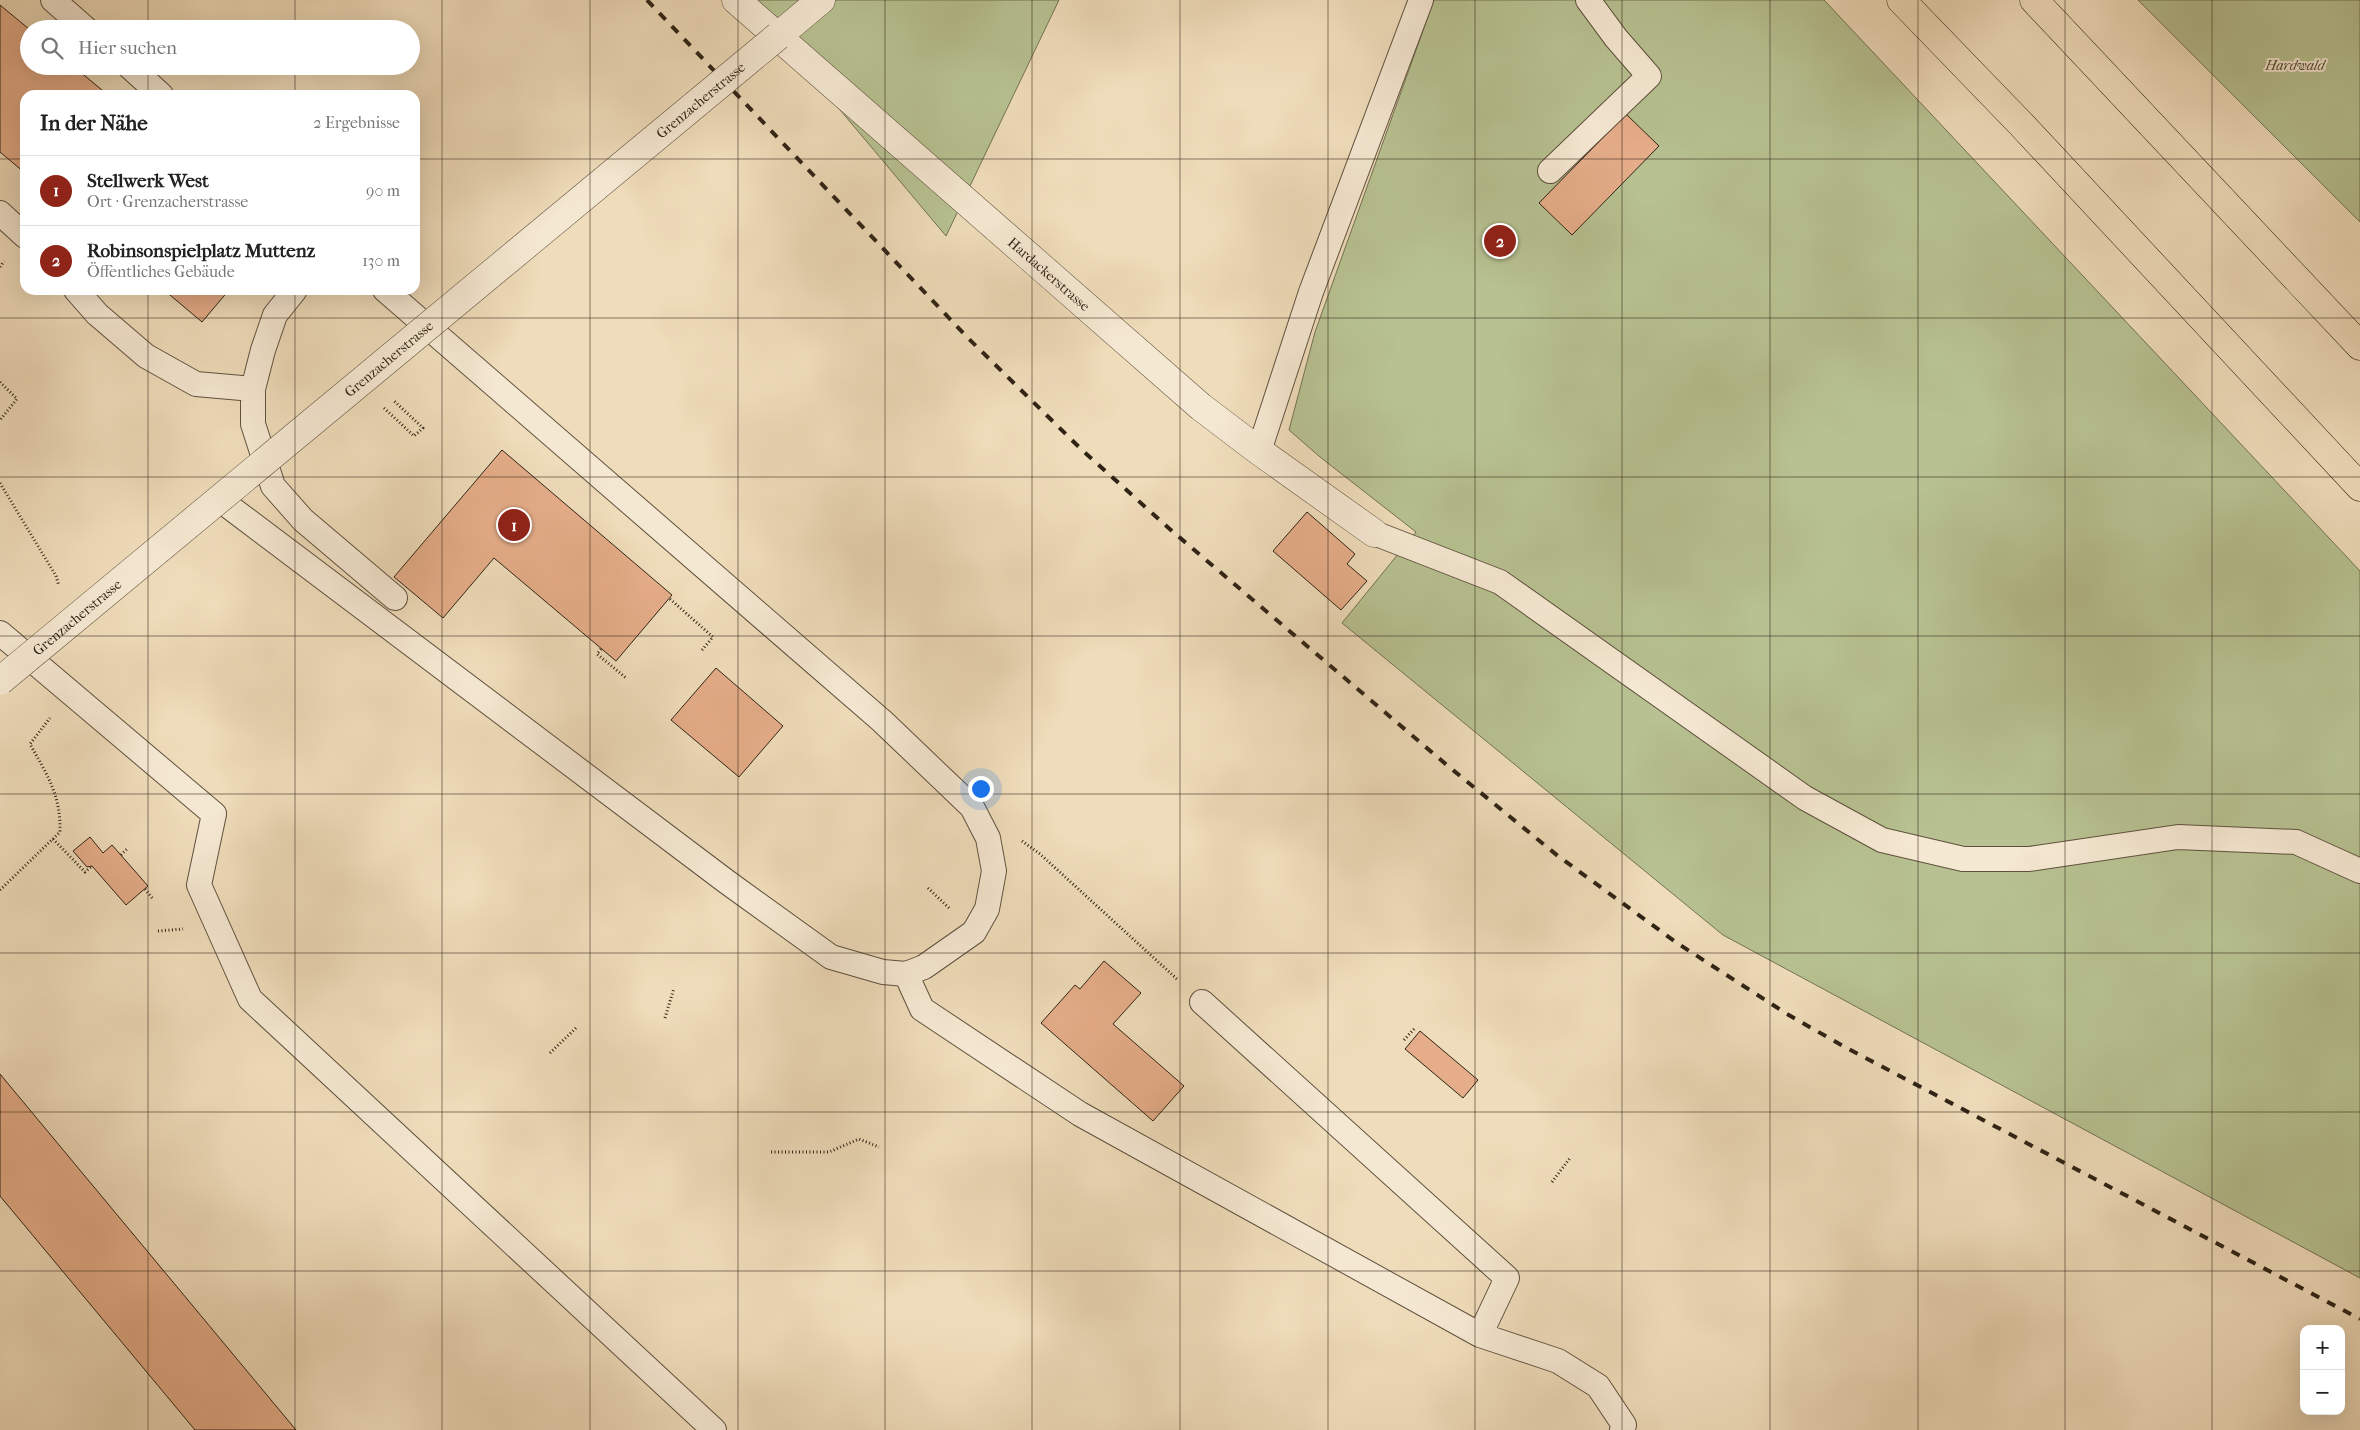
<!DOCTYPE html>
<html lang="de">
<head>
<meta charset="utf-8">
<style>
  body { margin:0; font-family:"IM FELL French Canon",serif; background:#f6f6f6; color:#222 }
  .controls { position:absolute; right:15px; bottom:15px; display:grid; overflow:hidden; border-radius:10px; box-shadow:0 5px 20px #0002 }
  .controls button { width:45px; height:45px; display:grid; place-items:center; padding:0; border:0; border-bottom:1px solid #e0e0e0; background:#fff; color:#222; font:25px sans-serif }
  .you { position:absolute; left:980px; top:788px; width:18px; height:18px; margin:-12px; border:4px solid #fff; border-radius:50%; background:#1a73e8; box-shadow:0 0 0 8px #1a73e833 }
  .badge { display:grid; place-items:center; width:32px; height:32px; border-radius:50%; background:#8f2418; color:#fff; font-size:16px; font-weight:700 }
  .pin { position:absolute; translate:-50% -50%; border:2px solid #fff; box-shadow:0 1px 5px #0006 }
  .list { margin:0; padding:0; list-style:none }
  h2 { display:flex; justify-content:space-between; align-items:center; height:65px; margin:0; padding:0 20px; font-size:21px }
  h2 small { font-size:16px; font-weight:400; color:#767676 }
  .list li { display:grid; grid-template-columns:32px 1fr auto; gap:15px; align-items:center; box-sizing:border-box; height:70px; padding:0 20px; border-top:1px solid #e0e0e0 }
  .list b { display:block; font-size:19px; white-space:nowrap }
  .list p { margin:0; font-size:16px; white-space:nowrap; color:#767676 }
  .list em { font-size:16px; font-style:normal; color:#767676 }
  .icon { flex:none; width:28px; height:28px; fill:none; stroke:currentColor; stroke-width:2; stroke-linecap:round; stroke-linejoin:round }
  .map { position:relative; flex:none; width:2360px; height:1430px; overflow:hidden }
  .search { position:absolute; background:#fff; box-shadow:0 5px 20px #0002; left:20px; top:20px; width:400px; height:55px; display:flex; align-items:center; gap:12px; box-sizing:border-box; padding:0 18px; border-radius:28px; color:#767676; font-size:19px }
  .panel { position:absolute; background:#fff; box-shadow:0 5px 20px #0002; left:20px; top:90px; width:400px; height:205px; border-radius:15px }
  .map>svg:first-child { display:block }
</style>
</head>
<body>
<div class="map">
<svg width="2360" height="1430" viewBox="0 0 2360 1430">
  <rect width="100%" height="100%" fill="#efdcba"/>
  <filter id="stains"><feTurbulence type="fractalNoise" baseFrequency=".004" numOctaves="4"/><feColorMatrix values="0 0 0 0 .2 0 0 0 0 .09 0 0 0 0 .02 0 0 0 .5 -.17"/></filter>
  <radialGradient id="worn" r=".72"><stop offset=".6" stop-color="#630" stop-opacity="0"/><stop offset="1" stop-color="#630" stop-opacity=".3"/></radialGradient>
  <path fill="#b7c191" stroke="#737253" d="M 736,0 L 1059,0 L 946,236 L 778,36 Z
    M 1434,0 L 1824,0 L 2360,571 L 2360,1278 L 1723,935 L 1342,623 L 1416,532 L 1320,457 L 1289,430 L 1315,332 Z
    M 2138,0 L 2360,0 L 2360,222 Z"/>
  <path fill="#e5ad89" stroke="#2f2315" d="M 0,5 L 29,29 L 29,66 L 73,66 L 108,95 L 25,95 L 25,173 L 0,152 Z
    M 1626,114 L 1659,146 L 1572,235 L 1539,203 Z
    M 164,290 L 229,290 L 202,322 Z
    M 502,450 L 672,595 L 616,661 L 494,558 L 443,618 L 394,577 Z
    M 1307,512 L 1355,554 L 1347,564 L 1367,581 L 1341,610 L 1273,551 Z
    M 716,668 L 783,726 L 739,777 L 671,720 Z
    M 90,837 L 103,853 L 112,845 L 148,886 L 126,905 L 92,866 L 87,867 L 73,851 Z
    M 1104,961 L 1141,993 L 1113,1024 L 1184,1086 L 1153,1121 L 1041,1023 L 1075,985 L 1080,989 Z
    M 1420,1031 L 1478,1080 L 1463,1098 L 1405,1049 Z
    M 0,1074 L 296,1430 L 195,1430 L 0,1196 Z"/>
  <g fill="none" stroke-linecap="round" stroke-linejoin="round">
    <g stroke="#5f513e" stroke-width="26">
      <path id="service" d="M 53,0 L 86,29
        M 129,66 L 161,95
        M 1550,171 L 1649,76 L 1616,38 L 1588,0
        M 0,213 L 25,236
        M 76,290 L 97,314 L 146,356 L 196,384 L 253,389
        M 295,290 L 275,315 L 263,350 L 253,389 L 253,424 L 273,486 L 303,520 L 395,598
        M 1259,451 L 1311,292 L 1421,0
        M 219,499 L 727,882 L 831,957 L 883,972 L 906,974 L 924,967 L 974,932 L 987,909 L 994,871 L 988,838 L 972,807 L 882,721 L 385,290
        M 1374,533 L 1500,582 L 1805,798 L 1882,840 L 1963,859 L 2029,859 L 2178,837 L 2296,842 L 2360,871
        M 0,633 L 214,814 L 199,885 L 250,999 L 714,1430
        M 906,974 L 922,1009 L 1080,1114 L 1480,1335 L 1558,1361 L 1598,1386 L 1624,1425 L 1622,1430
        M 1202,1002 L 1507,1278 L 1480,1335"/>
    </g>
    <g stroke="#5f513e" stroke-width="29">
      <g id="minor">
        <path id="s1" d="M 736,0 L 1201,407 L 1259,451 L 1374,533"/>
      </g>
    </g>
    <g stroke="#5f513e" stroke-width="29">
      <path id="tertiary" d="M 778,36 L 821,0"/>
    </g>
    <g stroke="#2f2315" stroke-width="29">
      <path id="motorway" d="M 1901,0 L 2020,123 L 2360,487
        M 2034,0 L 2360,346"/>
    </g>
    <path stroke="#2f2315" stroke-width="3" stroke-dasharray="1 2.5" stroke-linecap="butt" d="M 0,267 L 4,261
      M 0,382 L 17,399 L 0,420
      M 384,408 L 414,436 L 423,428 L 393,400
      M 0,483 L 56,576 L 59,586
      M 670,599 L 713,637 L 702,650
      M 601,649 L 597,654 L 626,678
      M 53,839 L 85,872 L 92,866
      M 1022,841 L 1040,854 L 1178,980
      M 121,855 L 128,848
      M 928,888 L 950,909
      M 145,889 L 153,899
      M 0,890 L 60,832 C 61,795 47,775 30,744 L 50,718
      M 158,931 L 183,929
      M 665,1018 L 674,988
      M 1404,1040 L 1415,1028
      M 550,1053 L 577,1027
      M 771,1152 L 829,1152 L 859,1139 L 879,1147
      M 1552,1182 L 1570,1158"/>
    <use href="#service" stroke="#f5e8d2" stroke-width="24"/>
    <use href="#minor" stroke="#f5e8d2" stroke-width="28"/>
    <use href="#tertiary" stroke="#f5e8d2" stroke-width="28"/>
    <use href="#motorway" stroke="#efdcba" stroke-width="28"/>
    <path stroke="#2f2315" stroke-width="4" stroke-dasharray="9 9" stroke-linecap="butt" d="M 647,0 L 968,338 L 1082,450 L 1172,531 L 1448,766 L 1558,856 L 1677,943 L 1787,1014 L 1843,1046 L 2360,1319"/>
    <g stroke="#5f513e" stroke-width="29" stroke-linecap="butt">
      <g id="tertiary-bridge">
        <path id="s2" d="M 0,681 L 778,36"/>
      </g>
    </g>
    <use href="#tertiary-bridge" stroke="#f5e8d2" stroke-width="28"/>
  </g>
  <path fill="none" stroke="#2f2315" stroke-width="1" stroke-opacity="0.55" d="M 148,0 L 148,29M 295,0 L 295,29M 442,0 L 442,1430M 590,0 L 590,1430M 738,0 L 738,1430M 885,0 L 885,1430M 1032,0 L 1032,1430M 1180,0 L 1180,1430M 1328,0 L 1328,1430M 1475,0 L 1475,1430M 1622,0 L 1622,1430M 1770,0 L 1770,1430M 1918,0 L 1918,1430M 2065,0 L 2065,1430M 2212,0 L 2212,1430M 148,66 L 148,95M 295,66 L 295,95M 0,159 L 25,159M 415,159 L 2360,159M 148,290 L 148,1430M 295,290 L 295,1430M 0,318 L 2360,318M 0,477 L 2360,477M 0,636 L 2360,636M 0,794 L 2360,794M 0,953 L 2360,953M 0,1112 L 2360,1112M 0,1271 L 2360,1271"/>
  <g text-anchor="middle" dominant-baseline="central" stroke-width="4" stroke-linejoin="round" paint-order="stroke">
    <g font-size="14" font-style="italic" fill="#514a34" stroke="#f5e8d2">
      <text x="2295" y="65">Hardwald</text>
    </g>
    <g font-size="14" fill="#2f2315" stroke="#f5e8d2">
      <text stroke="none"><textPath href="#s2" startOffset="910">Grenzacherstrasse</textPath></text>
      <text stroke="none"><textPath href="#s1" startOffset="416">Hardackerstrasse</textPath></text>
      <text stroke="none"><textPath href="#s2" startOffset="505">Grenzacherstrasse</textPath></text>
      <text stroke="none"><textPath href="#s2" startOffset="100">Grenzacherstrasse</textPath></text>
    </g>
  </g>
  <rect width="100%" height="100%" filter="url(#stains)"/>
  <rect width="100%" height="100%" fill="url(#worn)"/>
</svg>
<div class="controls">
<button>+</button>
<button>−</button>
</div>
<div class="you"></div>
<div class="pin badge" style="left:514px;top:525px">1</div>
<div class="pin badge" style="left:1500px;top:241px">2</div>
<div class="search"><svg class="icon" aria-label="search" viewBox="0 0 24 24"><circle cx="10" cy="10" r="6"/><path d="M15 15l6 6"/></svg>Hier suchen</div>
<section class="panel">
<h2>In der Nähe<small>2 Ergebnisse</small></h2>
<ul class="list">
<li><span class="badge">1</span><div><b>Stellwerk West</b><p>Ort · Grenzacherstrasse</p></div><em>90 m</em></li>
<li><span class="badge">2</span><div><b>Robinsonspielplatz Muttenz</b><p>Öffentliches Gebäude</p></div><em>130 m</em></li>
</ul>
</section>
</div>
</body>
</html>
